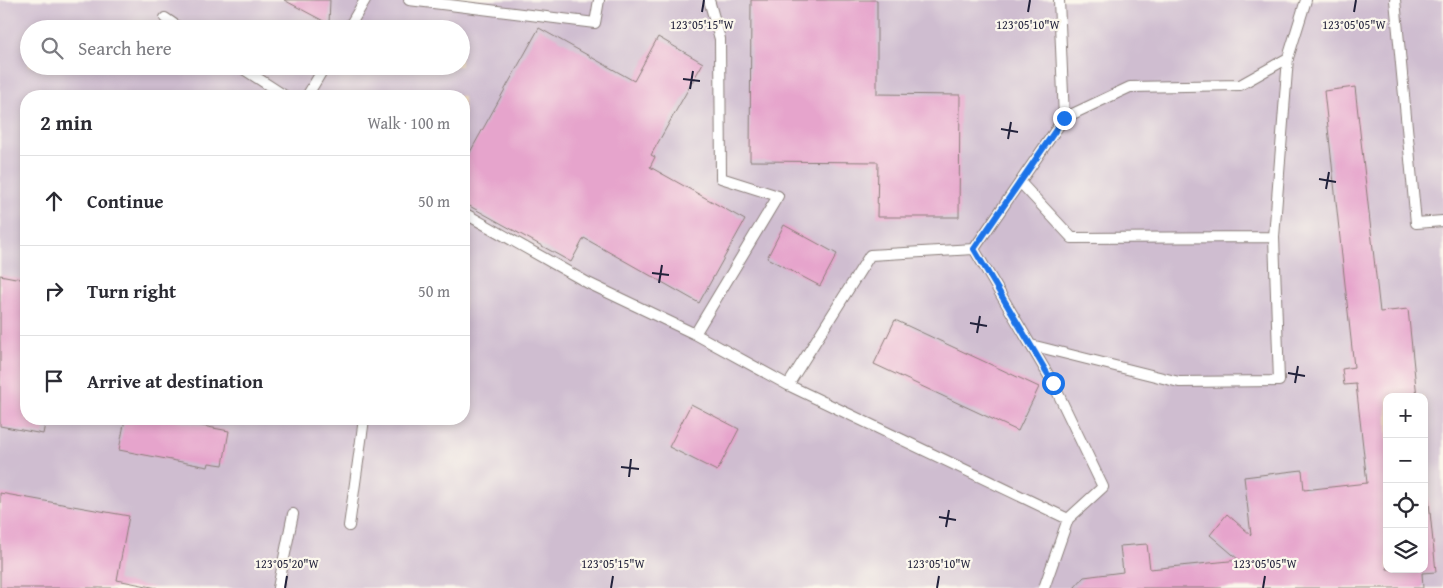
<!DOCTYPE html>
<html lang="en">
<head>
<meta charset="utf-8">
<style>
  body { margin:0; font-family:"Gentium Book Plus",serif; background:#f2f2f3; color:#2b2b33 }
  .controls { position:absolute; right:15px; bottom:15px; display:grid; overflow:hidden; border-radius:10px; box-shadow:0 2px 8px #0003 }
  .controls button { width:45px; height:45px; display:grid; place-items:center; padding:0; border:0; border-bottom:1px solid #e1e1e2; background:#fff; color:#2b2b33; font:25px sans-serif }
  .stop { position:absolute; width:15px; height:15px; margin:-11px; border:4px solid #1a73e8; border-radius:50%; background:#fff }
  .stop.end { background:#1a73e8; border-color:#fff; box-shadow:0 1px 5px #0008 }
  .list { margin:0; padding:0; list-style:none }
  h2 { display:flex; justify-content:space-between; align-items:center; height:65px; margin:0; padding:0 20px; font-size:21px }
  h2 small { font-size:16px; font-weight:400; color:#7c7c81 }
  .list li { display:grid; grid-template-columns:32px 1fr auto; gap:15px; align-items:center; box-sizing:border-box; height:90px; padding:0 20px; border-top:1px solid #e1e1e2 }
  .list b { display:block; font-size:19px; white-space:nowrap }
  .list em { font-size:16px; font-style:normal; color:#7c7c81 }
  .icon { flex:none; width:28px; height:28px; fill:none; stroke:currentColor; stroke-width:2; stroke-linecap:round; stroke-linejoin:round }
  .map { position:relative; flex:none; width:1443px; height:588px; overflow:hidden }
  .search { position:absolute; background:#fff; box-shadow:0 2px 8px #0003; left:20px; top:20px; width:450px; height:55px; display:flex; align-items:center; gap:12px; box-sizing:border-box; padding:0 18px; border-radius:28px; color:#7c7c81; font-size:19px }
  .panel { position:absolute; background:#fff; box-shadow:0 2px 8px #0003; left:20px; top:90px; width:450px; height:335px; border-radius:20px }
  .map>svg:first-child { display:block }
</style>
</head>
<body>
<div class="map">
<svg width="1443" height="588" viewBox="0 0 1443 588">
  <rect width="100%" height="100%" fill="#fbf7ec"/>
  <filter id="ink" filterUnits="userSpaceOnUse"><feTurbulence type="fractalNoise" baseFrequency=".02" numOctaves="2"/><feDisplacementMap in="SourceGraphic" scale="10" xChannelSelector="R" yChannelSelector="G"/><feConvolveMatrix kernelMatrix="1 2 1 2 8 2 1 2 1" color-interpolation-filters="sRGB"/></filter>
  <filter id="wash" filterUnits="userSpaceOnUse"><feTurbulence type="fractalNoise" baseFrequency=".0096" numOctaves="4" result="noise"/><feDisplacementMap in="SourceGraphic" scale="20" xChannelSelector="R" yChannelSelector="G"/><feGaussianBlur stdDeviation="1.12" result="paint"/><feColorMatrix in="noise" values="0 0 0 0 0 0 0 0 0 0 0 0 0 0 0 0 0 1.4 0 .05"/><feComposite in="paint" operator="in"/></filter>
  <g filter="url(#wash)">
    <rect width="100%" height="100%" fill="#f2daba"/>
    <path fill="#cfbdd0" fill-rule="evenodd" d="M 0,0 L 1443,0 L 1443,588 L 0,588 ZM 29,29 L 461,29 L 461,66 L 29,66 ZM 26,96 L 464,96 L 464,419 L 26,419 ZM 1387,397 L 1424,397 L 1424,569 L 1387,569 Z"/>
    <g id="blocks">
      <path fill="#e6a4cc" d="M 284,0 L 330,0 L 329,24 Z
        M 751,0 L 877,0 L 877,94 L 960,95 L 959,217 L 877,217 L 878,162 L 750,161 Z
        M 539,28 L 634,81 L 658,37 L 703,63 L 651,155 L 655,157 L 650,167 L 745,220 L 699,303 L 584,238 L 571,262 L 464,203 L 464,163 Z
        M 1355,87 L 1380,312 L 1408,309 L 1417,397 L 1387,397 L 1387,569 L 1424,569 L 1424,472 L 1426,472 L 1436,572 L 1422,573 L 1423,588 L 1074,588 L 1084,577 L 1123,572 L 1120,546 L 1147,544 L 1150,569 L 1239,560 L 1210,535 L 1227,514 L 1251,535 L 1244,477 L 1302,470 L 1304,490 L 1367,483 L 1356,384 L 1344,385 L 1342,369 L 1354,367 L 1324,91 Z
        M 784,225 L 837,254 L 820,286 L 767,258 Z
        M 0,275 L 26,280 L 26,419 L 46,419 L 43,434 L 0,426 Z
        M 895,320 L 1039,387 L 1018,431 L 874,364 Z
        M 691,404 L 739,429 L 717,471 L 669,447 Z
        M 125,419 L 166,419 L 229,431 L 223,465 L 209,463 L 208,467 L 119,450 Z
        M 0,493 L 129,516 L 117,580 L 157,588 L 0,588 Z"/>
    </g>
  </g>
  <g filter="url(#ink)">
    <use href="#blocks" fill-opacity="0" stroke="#8a7e7a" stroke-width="1"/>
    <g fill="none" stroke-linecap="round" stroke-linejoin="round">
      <g stroke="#8a7e7a" stroke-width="12">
        <path id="lane" d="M 409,0 L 595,23 L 599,0
          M 1059,0 L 1064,118 L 1130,87 L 1240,85 L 1288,58 L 1306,0
          M 1395,0 L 1416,223 L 1443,221
          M 165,18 L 181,29
          M 348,29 L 365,0
          M 239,66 L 285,96
          M 307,96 L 325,66
          M 1020,182 L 1072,238 L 1274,237 L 1288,58
          M 464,213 L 588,283 L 695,334 L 788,385 L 870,255 L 974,249 L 1064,118
          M 695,334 L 778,196 L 721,178 L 720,39 L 709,0
          M 1031,345 L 1179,382 L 1279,381 L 1274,237
          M 788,385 L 1068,519 L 1103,487 L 1053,383 L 974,249
          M 349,526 L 364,419
          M 278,588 L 293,514
          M 1044,588 L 1068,519"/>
      </g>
      <use href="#lane" stroke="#fff" stroke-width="10"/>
    </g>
  </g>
  <g fill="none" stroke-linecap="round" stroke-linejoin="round" filter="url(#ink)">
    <path stroke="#1a73e8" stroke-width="6" d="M 1053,383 L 974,249 L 1064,118"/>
  </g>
  <path fill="none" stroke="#22223b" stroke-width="2" d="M 702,12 L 704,0M 1028,12 L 1030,0M 1354,12 L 1356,0M 683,79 L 700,81M 690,89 L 693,71M 1001,129 L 1018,132M 1008,139 L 1011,122M 1319,179 L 1336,182M 1326,189 L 1329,172M 652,273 L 669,275M 659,283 L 662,265M 970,323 L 987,326M 977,333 L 980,316M 1288,373 L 1305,376M 1295,383 L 1298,366M 621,467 L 639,469M 629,477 L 631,459M 939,517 L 956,520M 946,527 L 949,510M 285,588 L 287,576M 611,588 L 613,576M 937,588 L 939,576M 1263,588 L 1265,576"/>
  <g font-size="12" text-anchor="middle" fill="#22223b" stroke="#fbf7ec" stroke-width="4.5" stroke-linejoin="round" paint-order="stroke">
    <text x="702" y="29">123°05'15"W</text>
    <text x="1028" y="29">123°05'10"W</text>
    <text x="1354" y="29">123°05'05"W</text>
    <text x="287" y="568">123°05'20"W</text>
    <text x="613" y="568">123°05'15"W</text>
    <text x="939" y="568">123°05'10"W</text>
    <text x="1265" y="568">123°05'05"W</text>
  </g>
</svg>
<div class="controls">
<button>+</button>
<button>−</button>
<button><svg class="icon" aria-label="locate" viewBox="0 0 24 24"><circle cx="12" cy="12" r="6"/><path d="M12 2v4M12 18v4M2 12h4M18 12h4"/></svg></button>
<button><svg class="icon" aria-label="layers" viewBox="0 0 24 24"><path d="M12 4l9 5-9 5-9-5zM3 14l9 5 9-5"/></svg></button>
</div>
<div class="stop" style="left:1053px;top:383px"></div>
<div class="stop end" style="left:1064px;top:118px"></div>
<div class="search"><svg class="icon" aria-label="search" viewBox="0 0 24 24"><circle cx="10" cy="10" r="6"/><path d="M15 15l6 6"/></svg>Search here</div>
<section class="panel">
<h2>2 min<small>Walk · 100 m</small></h2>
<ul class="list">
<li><svg class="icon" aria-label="ahead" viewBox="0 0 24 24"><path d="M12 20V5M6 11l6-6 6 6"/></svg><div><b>Continue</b></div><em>50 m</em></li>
<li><svg class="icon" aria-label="right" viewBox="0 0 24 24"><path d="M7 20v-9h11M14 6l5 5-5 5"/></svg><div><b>Turn right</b></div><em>50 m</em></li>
<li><svg class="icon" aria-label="arrive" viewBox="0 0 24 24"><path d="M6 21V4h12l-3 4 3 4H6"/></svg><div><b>Arrive at destination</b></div></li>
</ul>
</section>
</div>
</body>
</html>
